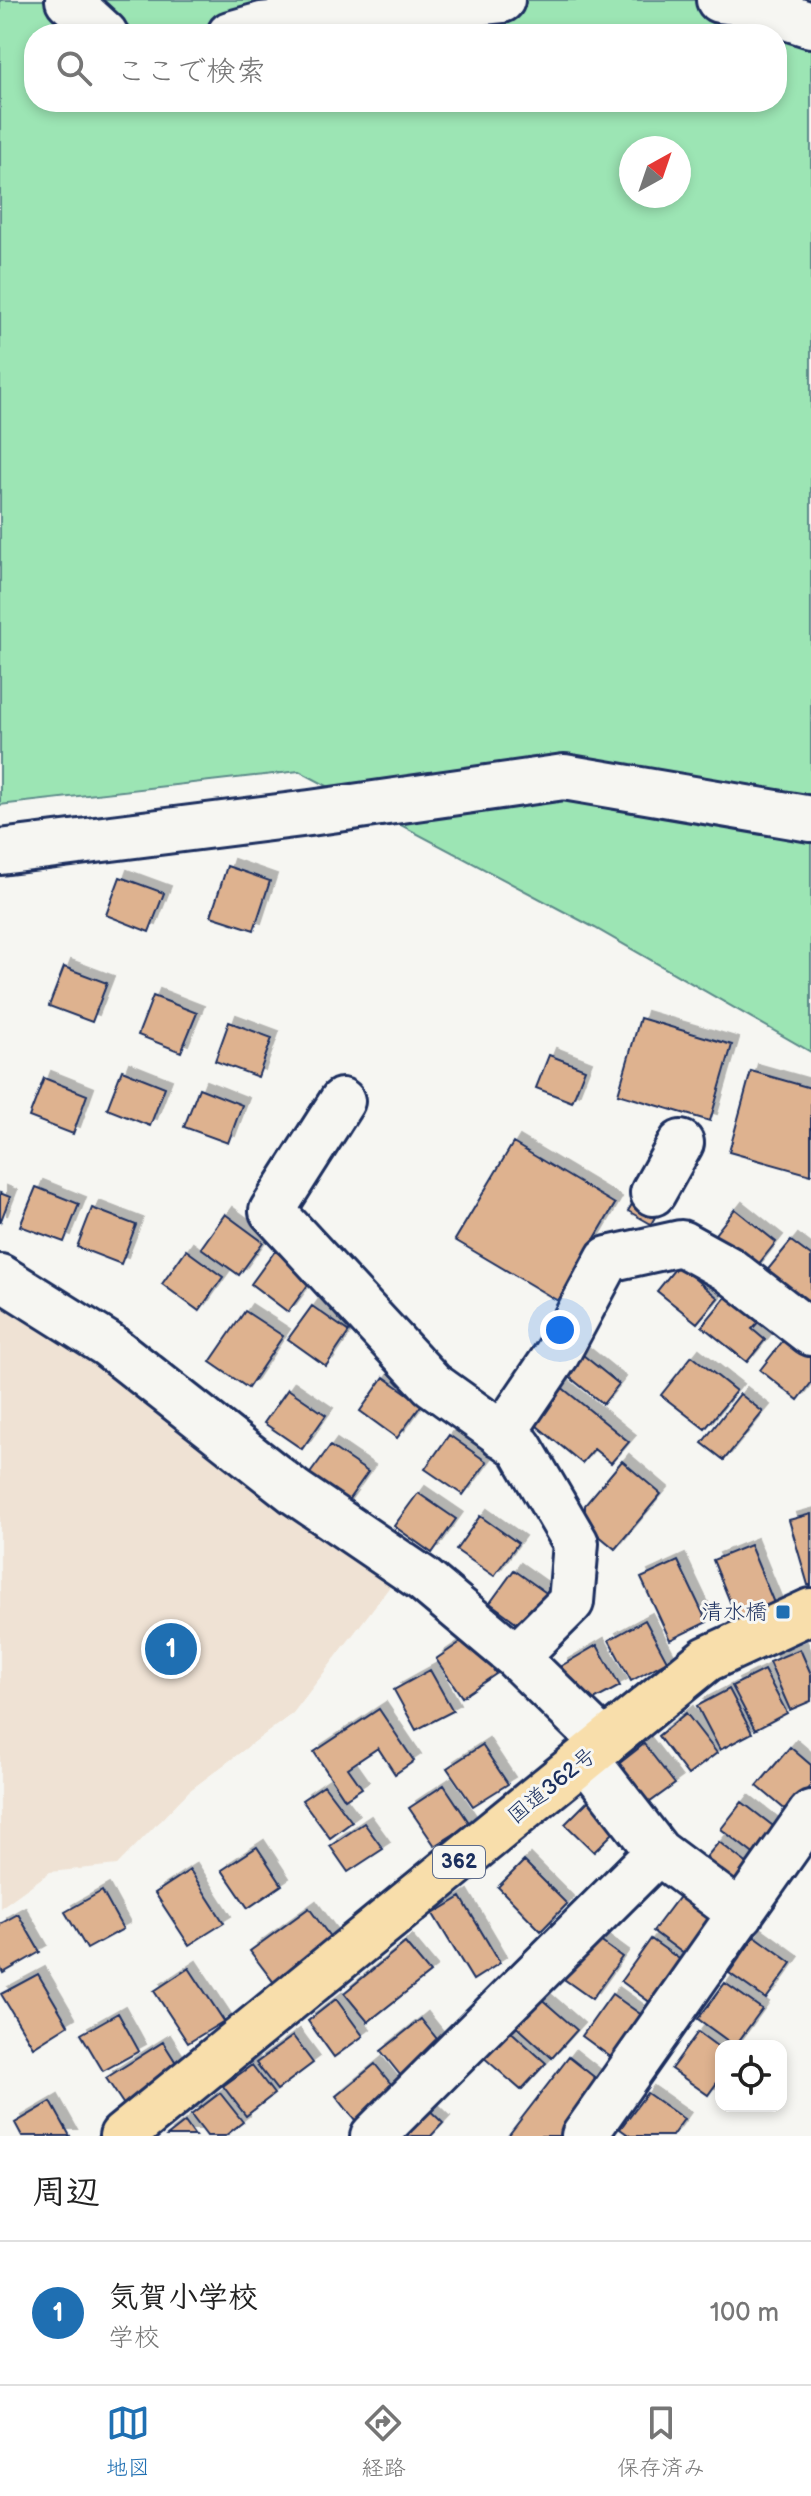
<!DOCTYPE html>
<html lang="ja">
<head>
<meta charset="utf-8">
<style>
  body { margin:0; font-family:"Balsamiq Sans","Klee One",sans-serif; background:#f2f2f2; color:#222 }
  .controls { position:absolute; right:24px; bottom:24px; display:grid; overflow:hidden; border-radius:16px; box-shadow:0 4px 12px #0003 }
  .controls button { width:72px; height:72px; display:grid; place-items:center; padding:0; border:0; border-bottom:2px solid #e0e0e0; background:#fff; color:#222; font:40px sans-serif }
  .compass { position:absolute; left:619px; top:136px; width:72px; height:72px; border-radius:50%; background:#fff; box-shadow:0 4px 12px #0003; rotate:40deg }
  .you { position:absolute; left:560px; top:1330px; width:28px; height:28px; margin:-20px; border:6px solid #fff; border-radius:50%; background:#1a73e8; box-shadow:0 0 0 12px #1a73e833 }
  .badge { display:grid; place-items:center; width:52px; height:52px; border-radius:50%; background:#1f6fb2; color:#fff; font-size:26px; font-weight:700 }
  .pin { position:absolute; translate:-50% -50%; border:4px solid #fff; box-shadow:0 2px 8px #0006 }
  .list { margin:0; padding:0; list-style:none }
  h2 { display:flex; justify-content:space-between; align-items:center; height:104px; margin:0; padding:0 32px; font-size:34px }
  h2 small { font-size:26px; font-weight:400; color:#767676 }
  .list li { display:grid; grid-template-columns:52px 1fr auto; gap:24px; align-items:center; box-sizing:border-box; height:144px; padding:0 32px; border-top:2px solid #e0e0e0 }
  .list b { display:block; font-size:30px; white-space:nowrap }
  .list p { margin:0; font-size:26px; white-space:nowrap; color:#767676 }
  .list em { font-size:26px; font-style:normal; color:#767676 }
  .icon { flex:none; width:44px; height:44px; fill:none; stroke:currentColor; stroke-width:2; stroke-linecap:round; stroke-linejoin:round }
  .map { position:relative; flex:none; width:811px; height:2136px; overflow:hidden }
  .search { position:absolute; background:#fff; box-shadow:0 4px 12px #0003; left:24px; right:24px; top:24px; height:88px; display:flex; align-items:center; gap:20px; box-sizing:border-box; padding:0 28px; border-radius:32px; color:#767676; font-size:30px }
  .sheet { height:248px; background:#fff }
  nav { display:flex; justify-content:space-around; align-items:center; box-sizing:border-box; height:112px; border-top:2px solid #e0e0e0; background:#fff; font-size:22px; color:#767676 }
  nav a { display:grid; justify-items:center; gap:4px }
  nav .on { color:#1f6fb2 }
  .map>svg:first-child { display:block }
</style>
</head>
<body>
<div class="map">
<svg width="811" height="2136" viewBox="0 0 811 2136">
  <defs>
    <filter id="shadow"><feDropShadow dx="7" dy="-7" stdDeviation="0" flood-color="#0004"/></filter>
  </defs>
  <rect width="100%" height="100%" fill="#f6f6f2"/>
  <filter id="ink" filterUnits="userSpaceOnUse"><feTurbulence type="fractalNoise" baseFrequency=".0125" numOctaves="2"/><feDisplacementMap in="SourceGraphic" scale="16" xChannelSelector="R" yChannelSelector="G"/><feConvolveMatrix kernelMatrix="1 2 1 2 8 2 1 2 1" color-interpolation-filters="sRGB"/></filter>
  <g filter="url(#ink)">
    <path fill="#efe2d4" d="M 0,1295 L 120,1374 L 391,1585 L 293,1713 L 189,1791 L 117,1865 L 50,1872 L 0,1908 Z"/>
    <path fill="#9ce5b4" stroke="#5c8a89" stroke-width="2" fill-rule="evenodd" d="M 0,0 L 811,0 L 811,1052 L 595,928 L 299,771 L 0,805 ZM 34,34 L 777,34 L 777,102 L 34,102 ZM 631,148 L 679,148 L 679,196 L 631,196 Z"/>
    <path fill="#deb28f" stroke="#1b2f5e" stroke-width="2" filter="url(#shadow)" d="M 227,866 L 270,881 L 254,930 L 211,916 Z
      M 120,877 L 164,893 L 149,932 L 106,915 Z
      M 64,967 L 107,983 L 92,1022 L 49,1006 Z
      M 153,996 L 197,1013 L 181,1052 L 138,1035 Z
      M 640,1018 L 732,1045 L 710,1121 L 618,1094 Z
      M 229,1022 L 272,1038 L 258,1077 L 215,1061 Z
      M 549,1055 L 585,1069 L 572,1102 L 536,1088 Z
      M 122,1070 L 165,1087 L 150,1126 L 107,1109 Z
      M 751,1071 L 811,1088 L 811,1175 L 729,1152 Z
      M 44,1078 L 87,1095 L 73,1134 L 29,1117 Z
      M 199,1088 L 242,1105 L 228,1143 L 184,1127 Z
      M 513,1143 L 615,1204 L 558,1301 L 455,1240 Z
      M 36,1187 L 79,1204 L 64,1242 L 20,1226 Z
      M 642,1187 L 665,1200 L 651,1224 L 628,1211 Z
      M 0,1193 L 10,1197 L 0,1223 Z
      M 92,1208 L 136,1225 L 121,1264 L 77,1247 Z
      M 735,1209 L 776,1242 L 753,1271 L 712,1238 Z
      M 225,1214 L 263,1242 L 239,1275 L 201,1248 Z
      M 791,1241 L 811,1256 L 811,1297 L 804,1305 L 765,1273 Z
      M 186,1250 L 223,1277 L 199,1311 L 162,1284 Z
      M 275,1251 L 313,1278 L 288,1312 L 251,1284 Z
      M 678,1265 L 718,1298 L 697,1323 L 657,1291 Z
      M 730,1292 L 762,1318 L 752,1329 L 765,1340 L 747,1362 L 702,1326 Z
      M 312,1306 L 349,1332 L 326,1366 L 288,1339 Z
      M 245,1311 L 283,1336 L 248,1388 L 210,1362 Z
      M 786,1337 L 811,1357 L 811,1383 L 798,1400 L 760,1370 Z
      M 583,1355 L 619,1384 L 603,1404 L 567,1375 Z
      M 692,1356 L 736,1391 L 705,1429 L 661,1395 Z
      M 384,1377 L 422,1404 L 397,1438 L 360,1411 Z
      M 560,1386 L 629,1442 L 611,1463 L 594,1449 L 582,1463 L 531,1421 Z
      M 288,1389 L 326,1415 L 302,1449 L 264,1423 Z
      M 740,1394 L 763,1412 L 724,1460 L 702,1443 Z
      M 449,1435 L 487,1462 L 463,1495 L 425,1469 Z
      M 330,1446 L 368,1472 L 344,1506 L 306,1479 Z
      M 622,1461 L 661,1494 L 615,1549 L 585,1524 L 585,1505 Z
      M 418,1493 L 456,1519 L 432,1553 L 394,1526 Z
      M 811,1514 L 811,1585 L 808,1585 L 789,1520 Z
      M 480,1516 L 518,1543 L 494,1576 L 456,1550 Z
      M 750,1545 L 776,1608 L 739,1624 L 713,1560 Z
      M 678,1561 L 707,1622 L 670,1640 L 641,1578 Z
      M 514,1570 L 552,1597 L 528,1631 L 490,1603 Z
      M 645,1620 L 667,1661 L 631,1681 L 609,1640 Z
      M 471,1635 L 496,1674 L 462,1697 L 436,1659 Z
      M 597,1645 L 620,1686 L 583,1706 L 561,1666 Z
      M 800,1649 L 811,1674 L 811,1701 L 790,1710 L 769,1662 Z
      M 430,1670 L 453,1711 L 416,1730 L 394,1690 Z
      M 764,1670 L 787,1713 L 755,1730 L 732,1686 Z
      M 729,1689 L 752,1733 L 720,1750 L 697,1706 Z
      M 379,1709 L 414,1761 L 395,1774 L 378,1748 L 348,1768 L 362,1788 L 345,1799 L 314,1752 Z
      M 686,1713 L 717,1753 L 688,1775 L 658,1736 Z
      M 644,1744 L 675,1784 L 646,1805 L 616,1766 Z
      M 482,1745 L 508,1784 L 473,1806 L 447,1768 Z
      M 790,1747 L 811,1765 L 811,1785 L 788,1812 L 757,1786 Z
      M 324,1785 L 352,1822 L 330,1838 L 302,1800 Z
      M 444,1785 L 470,1824 L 435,1846 L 409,1808 Z
      M 591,1798 L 619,1827 L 594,1852 L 565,1824 Z
      M 742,1802 L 777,1829 L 756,1856 L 721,1829 Z
      M 364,1823 L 383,1849 L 348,1872 L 330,1846 Z
      M 719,1842 L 754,1869 L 733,1896 L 697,1868 Z
      M 257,1847 L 282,1885 L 248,1908 L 222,1870 Z
      M 524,1861 L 567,1904 L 541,1931 L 498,1887 Z
      M 190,1870 L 224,1923 L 189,1945 L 155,1893 Z
      M 684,1890 L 714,1912 L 684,1954 L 653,1931 Z
      M 102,1891 L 123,1929 L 87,1949 L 65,1912 Z
      M 461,1897 L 500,1963 L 473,1980 L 433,1914 Z
      M 309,1908 L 336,1945 L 278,1988 L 250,1951 Z
      M 18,1914 L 40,1952 L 3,1973 L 0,1967 L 0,1924 Z
      M 592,1935 L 622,1957 L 592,1999 L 561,1977 Z
      M 755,1936 L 792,1963 L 766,1999 L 729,1973 Z
      M 651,1939 L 682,1961 L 651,2003 L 621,1981 Z
      M 405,1943 L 430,1973 L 368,2022 L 344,1993 Z
      M 189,1968 L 224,2021 L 188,2043 L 154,1991 Z
      M 38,1974 L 68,2025 L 33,2047 L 1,1994 Z
      M 725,1983 L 762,2009 L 735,2046 L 698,2019 Z
      M 612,1994 L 643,2016 L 612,2058 L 582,2036 Z
      M 538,1996 L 577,2030 L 552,2058 L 513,2023 Z
      M 336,1999 L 363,2036 L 334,2057 L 308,2021 Z
      M 118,2013 L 139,2051 L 103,2071 L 81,2034 Z
      M 421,2019 L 445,2049 L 405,2081 L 381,2051 Z
      M 507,2028 L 546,2063 L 521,2090 L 482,2056 Z
      M 698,2032 L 721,2049 L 721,2077 L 708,2095 L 671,2069 Z
      M 293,2036 L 313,2063 L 277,2090 L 256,2063 Z
      M 163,2042 L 180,2069 L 124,2105 L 106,2078 Z
      M 569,2057 L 603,2084 L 563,2136 L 508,2136 Z
      M 375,2064 L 399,2094 L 359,2125 L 336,2096 Z
      M 252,2065 L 274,2094 L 246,2116 L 223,2086 Z
      M 220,2093 L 243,2122 L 225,2136 L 207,2136 L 191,2115 Z
      M 647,2093 L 684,2119 L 672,2136 L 630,2136 L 620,2129 Z
      M 419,2100 L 443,2123 L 431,2136 L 385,2136 Z
      M 51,2102 L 70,2136 L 22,2136 L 15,2123 Z
      M 185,2122 L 195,2136 L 167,2136 Z"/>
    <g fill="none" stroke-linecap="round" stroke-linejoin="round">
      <g stroke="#1b2f5e" stroke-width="50">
        <path id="minor" d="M 68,0 L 105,34
          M 719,0 L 742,3 L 811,25
          M 230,34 L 262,25 L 502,0
          M 0,852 L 310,813 L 564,777 L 811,819
          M 342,1101 L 272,1211 L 432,1384 L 520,1447 L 576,1543 L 571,1602 L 516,1657
          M 653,1193 L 681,1143
          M 0,1277 L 107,1344 L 295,1492 L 423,1579 L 516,1657 L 604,1743
          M 502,1435 L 557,1354 L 608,1259 L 681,1243 L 728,1269 L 811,1333
          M 586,1759 L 658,1852 L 741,1914
          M 373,2136 L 658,1852
          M 584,2136 L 811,1813"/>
      </g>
      <g stroke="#1b2f5e" stroke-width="50">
        <path id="highway" d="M 122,2136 L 707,1659 L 811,1611"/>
      </g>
      <use href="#minor" stroke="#f6f6f2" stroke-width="44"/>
      <use href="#highway" stroke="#f8deab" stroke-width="44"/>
    </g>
  </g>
  <rect fill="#1f6fb2" stroke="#f6f6f2" stroke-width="3" x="775" y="1604" width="16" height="16" rx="4"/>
  <g text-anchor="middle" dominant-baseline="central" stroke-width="6" stroke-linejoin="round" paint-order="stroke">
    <rect fill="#f6f6f2" stroke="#5d6b8a" stroke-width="2" x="433" y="1846" width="52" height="32" rx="6"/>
    <g font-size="20" font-weight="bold" fill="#1b2f5e">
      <text x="459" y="1862">362</text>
    </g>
    <g font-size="22" fill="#1b2f5e" stroke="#f6f6f2" text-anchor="end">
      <text x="767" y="1612">清水橋</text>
    </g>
    <g font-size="22" fill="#1b2f5e" stroke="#f6f6f2">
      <text transform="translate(552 1786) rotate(-39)">国道362号</text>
    </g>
  </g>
</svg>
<div class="controls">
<button><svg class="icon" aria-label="locate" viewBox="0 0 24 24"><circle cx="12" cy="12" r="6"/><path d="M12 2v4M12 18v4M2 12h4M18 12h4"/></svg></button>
</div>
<svg class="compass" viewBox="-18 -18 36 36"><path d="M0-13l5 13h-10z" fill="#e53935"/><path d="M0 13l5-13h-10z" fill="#767676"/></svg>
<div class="you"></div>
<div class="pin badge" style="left:171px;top:1649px">1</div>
<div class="search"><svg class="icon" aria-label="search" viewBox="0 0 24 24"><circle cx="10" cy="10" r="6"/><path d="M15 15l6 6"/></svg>ここで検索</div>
</div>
<section class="sheet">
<h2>周辺<small></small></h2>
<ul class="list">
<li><span class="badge">1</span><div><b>気賀小学校</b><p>学校</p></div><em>100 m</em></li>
</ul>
</section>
<nav>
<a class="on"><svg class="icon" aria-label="map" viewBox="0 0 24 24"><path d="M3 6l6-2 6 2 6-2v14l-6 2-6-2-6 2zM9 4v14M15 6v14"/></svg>地図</a>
<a><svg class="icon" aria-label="directions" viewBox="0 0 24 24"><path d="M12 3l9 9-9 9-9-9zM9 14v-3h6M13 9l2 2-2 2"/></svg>経路</a>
<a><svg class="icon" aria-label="saved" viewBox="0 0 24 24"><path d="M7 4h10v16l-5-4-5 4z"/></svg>保存済み</a>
</nav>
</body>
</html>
